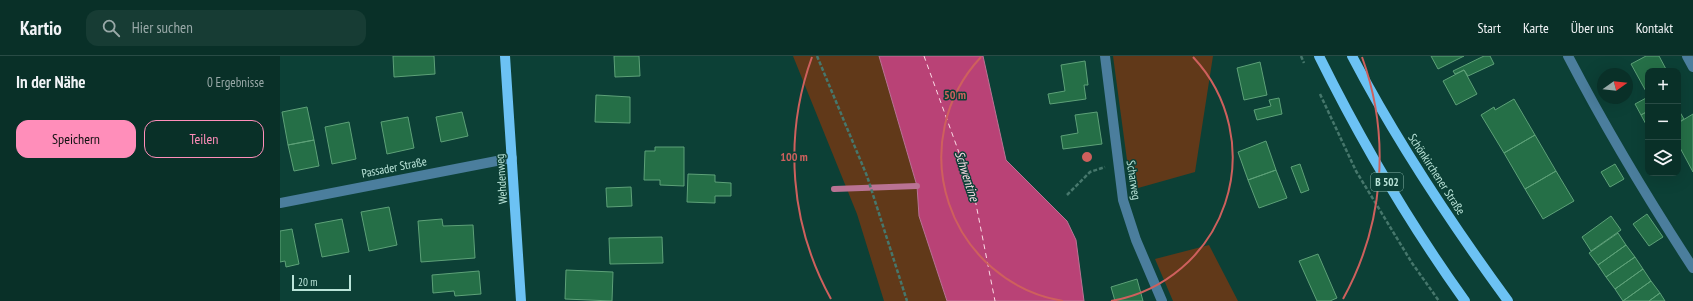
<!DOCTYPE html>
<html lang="de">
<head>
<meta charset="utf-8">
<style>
  body { margin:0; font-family:"PT Sans Narrow",sans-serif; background:#173c34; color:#f1f3f6 }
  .controls { position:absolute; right:12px; top:12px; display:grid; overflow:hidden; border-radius:8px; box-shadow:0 4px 16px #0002 }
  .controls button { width:36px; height:36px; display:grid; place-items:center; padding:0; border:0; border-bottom:1px solid #294b45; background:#093028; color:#f1f3f6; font:20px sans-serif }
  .compass { position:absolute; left:1317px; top:12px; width:36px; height:36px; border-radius:50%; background:#093028; box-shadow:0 4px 16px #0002; rotate:75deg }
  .scale { position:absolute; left:12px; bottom:10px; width:59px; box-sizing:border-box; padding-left:4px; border:2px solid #bae4d9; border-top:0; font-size:11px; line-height:14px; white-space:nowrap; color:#bae4d9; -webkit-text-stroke:3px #0c4036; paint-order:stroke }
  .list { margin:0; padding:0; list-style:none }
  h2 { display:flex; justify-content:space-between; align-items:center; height:52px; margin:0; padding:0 16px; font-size:17px }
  h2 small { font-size:13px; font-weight:400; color:#99a9a8 }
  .actions { display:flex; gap:8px; padding:12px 16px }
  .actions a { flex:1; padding:9px 0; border:1px solid #ff8eba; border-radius:12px; text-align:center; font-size:14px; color:#ff8eba }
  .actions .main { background:#ff8eba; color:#111 }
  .icon { flex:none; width:22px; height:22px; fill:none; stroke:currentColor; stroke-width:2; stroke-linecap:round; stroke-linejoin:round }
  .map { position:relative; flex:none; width:1413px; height:245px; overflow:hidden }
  header { display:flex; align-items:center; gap:24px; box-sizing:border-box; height:56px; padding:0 20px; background:#093028; border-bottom:1px solid #294b45 }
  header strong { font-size:19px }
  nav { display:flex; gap:22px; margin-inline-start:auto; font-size:14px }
  .search { width:280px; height:36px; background:#173c34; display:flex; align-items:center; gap:10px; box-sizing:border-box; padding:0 14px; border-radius:12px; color:#99a9a8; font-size:15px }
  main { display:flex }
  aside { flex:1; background:#093028 }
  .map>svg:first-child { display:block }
</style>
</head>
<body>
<header>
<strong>Kartio</strong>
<div class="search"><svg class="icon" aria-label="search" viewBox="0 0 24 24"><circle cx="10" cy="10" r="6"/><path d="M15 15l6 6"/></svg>Hier suchen</div>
<nav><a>Start</a><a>Karte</a><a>Über uns</a><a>Kontakt</a></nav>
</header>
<main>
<aside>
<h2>In der Nähe<small>0 Ergebnisse</small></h2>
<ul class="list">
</ul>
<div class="actions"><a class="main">Speichern</a><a>Teilen</a></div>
</aside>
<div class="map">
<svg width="1413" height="245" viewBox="0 0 1413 245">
  <rect width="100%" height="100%" fill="#0c4036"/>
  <path fill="#613919" d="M 513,0 L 599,0 L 637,130 L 639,160 L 667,245 L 604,245 L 577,158 Z
    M 833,0 L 933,0 L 915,116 L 851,134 Z
    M 929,189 L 958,245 L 893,245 L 875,203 Z"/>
  <path fill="#b94276" stroke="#b97394" d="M 599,0 L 703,0 L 726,104 L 787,165 L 796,184 L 804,245 L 667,245 L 639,160 L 637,130 Z"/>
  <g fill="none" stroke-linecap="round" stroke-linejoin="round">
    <path stroke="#b97394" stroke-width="6" d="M 554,133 L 637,130"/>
    <path stroke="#fbdbe5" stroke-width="1" stroke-dasharray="5 4" stroke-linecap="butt" d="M 644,0 L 694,138 L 715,245"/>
  </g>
  <path fill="#256f47" stroke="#5da178" d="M 113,0 L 154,0 L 155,18 L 114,21 Z
    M 334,0 L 359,0 L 360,20 L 335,21 Z
    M 1151,0 L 1184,0 L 1158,13 Z
    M 1204,0 L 1210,0 L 1214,8 L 1188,20 L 1184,14 L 1175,18 L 1173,15 Z
    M 1366,0 L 1379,0 L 1387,15 L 1368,15 L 1368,39 L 1351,8 Z
    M 805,5 L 808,29 L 804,29 L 806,43 L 770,48 L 768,38 L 785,35 L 781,9 Z
    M 980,6 L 987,39 L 964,44 L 957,12 Z
    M 1184,14 L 1197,38 L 1176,49 L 1163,25 Z
    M 316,39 L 350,41 L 350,67 L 315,66 Z
    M 1368,41 L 1368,55 L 1361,59 L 1355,48 Z
    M 999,42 L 1002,58 L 977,64 L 974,54 L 991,50 L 989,44 Z
    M 1234,43 L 1255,79 L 1224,97 L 1201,59 L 1214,51 L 1215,54 Z
    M 27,51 L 34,84 L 8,89 L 2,56 Z
    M 1398,53 L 1404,63 L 1398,67 Z
    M 1368,55 L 1368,72 L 1361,59 Z
    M 182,56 L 188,80 L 161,86 L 156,61 Z
    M 817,56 L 822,88 L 783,93 L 781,80 L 798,77 L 795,59 Z
    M 1413,58 L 1413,116 L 1398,88 L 1398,67 Z
    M 128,61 L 134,92 L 107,98 L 101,66 Z
    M 69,66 L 76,103 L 52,108 L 45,71 Z
    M 1255,79 L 1276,115 L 1245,133 L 1224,97 Z
    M 34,84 L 39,110 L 14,115 L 8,89 Z
    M 986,85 L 996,114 L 968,124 L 958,96 Z
    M 375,91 L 404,91 L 404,130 L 380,129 L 380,124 L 364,124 L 365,95 L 375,95 Z
    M 1020,108 L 1029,134 L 1021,137 L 1011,111 Z
    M 1335,108 L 1344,123 L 1330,131 L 1321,116 Z
    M 996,114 L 1007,142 L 979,152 L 968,124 Z
    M 1276,115 L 1294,145 L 1263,163 L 1245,133 Z
    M 408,118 L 435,119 L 435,126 L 451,127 L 451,140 L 435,140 L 435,147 L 407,146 Z
    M 351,131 L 352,150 L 327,151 L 326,132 Z
    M 109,151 L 117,189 L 89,195 L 81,156 Z
    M 1367,158 L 1383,181 L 1369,190 L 1353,168 Z
    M 1331,160 L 1341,174 L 1311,195 L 1302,181 Z
    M 62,163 L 69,196 L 42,201 L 35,168 Z
    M 162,163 L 163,170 L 193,169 L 195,202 L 141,206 L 138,165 Z
    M 12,173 L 19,208 L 6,211 L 5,205 L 0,206 L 0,175 Z
    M 1338,177 L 1346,189 L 1318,209 L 1309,197 Z
    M 382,181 L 383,207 L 330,208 L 329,182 Z
    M 1346,189 L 1355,201 L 1326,221 L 1318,209 Z
    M 1038,198 L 1057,242 L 1050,245 L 1037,245 L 1019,205 Z
    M 1355,201 L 1363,213 L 1335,233 L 1326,221 Z
    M 1363,213 L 1371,225 L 1343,245 L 1335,233 Z
    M 286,214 L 333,216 L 332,245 L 285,243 Z
    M 199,215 L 201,238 L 175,240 L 174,235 L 153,237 L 152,219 Z
    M 857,223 L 863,245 L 835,245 L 831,231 Z
    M 1371,225 L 1380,237 L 1369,245 L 1343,245 Z
    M 1380,237 L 1385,245 L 1369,245 Z"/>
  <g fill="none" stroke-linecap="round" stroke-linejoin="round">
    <path stroke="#46776c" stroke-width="2.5" stroke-dasharray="4 2" stroke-linecap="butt" d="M 537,0 L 587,120 L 627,245
      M 1021,0 L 1024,7
      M 1040,38 L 1076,115 L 1132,207 L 1159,245
      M 787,139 L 810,116 L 825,111"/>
    <path stroke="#4b7e9d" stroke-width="10" d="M 825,0 L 843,144 L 856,184 L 882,245
      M 1288,0 C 1326,73 1368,143 1413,212
      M 1407,0 L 1413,11
      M 0,147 L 232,102"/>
    <path stroke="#6cc2f4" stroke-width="10" d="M 225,0 L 241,245
      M 1039,0 C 1081,85 1130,168 1185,245
      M 1072,0 C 1117,86 1171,167 1228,245"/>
  </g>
  <g fill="none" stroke="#ce605d" stroke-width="2">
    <path d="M783 245A146 146 0 0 1 701 1M913 1A146 146 0 0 1 831 245"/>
    <path d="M551 243A293 293 0 0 1 532 1M1082 1A293 293 0 0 1 1063 243"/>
  </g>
  <g text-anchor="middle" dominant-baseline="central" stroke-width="3" stroke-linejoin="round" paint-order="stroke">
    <rect fill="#0c4036" stroke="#86b3a8" stroke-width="1" x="1091" y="117" width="32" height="18" rx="3"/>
    <g font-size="11" font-weight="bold" fill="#bae4d9">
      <text x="1107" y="126">B 502</text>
    </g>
    <g font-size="12" fill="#bae4d9" stroke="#0c4036">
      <text transform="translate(114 111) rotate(-11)">Passader Straße</text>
      <text transform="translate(1157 118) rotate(57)">Schönkirchener Straße</text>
      <text transform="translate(221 123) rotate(-94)">Wehdenweg</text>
      <text transform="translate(854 124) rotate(81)">Scharweg</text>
    </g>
    <g font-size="13" font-style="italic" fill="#fbdbe5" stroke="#0c4036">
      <text transform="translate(687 120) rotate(72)">Schwentine</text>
    </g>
  </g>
  <circle cx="807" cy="101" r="6" fill="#ce605d" stroke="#0c4036" stroke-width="2"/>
  <g font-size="12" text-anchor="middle" font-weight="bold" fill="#ce605d" stroke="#0c4036" stroke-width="3" stroke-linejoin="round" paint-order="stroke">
    <text x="675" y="43">50 m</text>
    <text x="514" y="105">100 m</text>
  </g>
</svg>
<div class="controls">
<button>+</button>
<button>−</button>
<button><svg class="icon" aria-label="layers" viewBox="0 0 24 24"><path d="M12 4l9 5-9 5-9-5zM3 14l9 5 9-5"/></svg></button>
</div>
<svg class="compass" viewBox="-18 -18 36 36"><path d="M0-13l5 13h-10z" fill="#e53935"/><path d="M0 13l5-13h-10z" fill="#99a9a8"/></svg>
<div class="scale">20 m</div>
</div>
</main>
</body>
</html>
